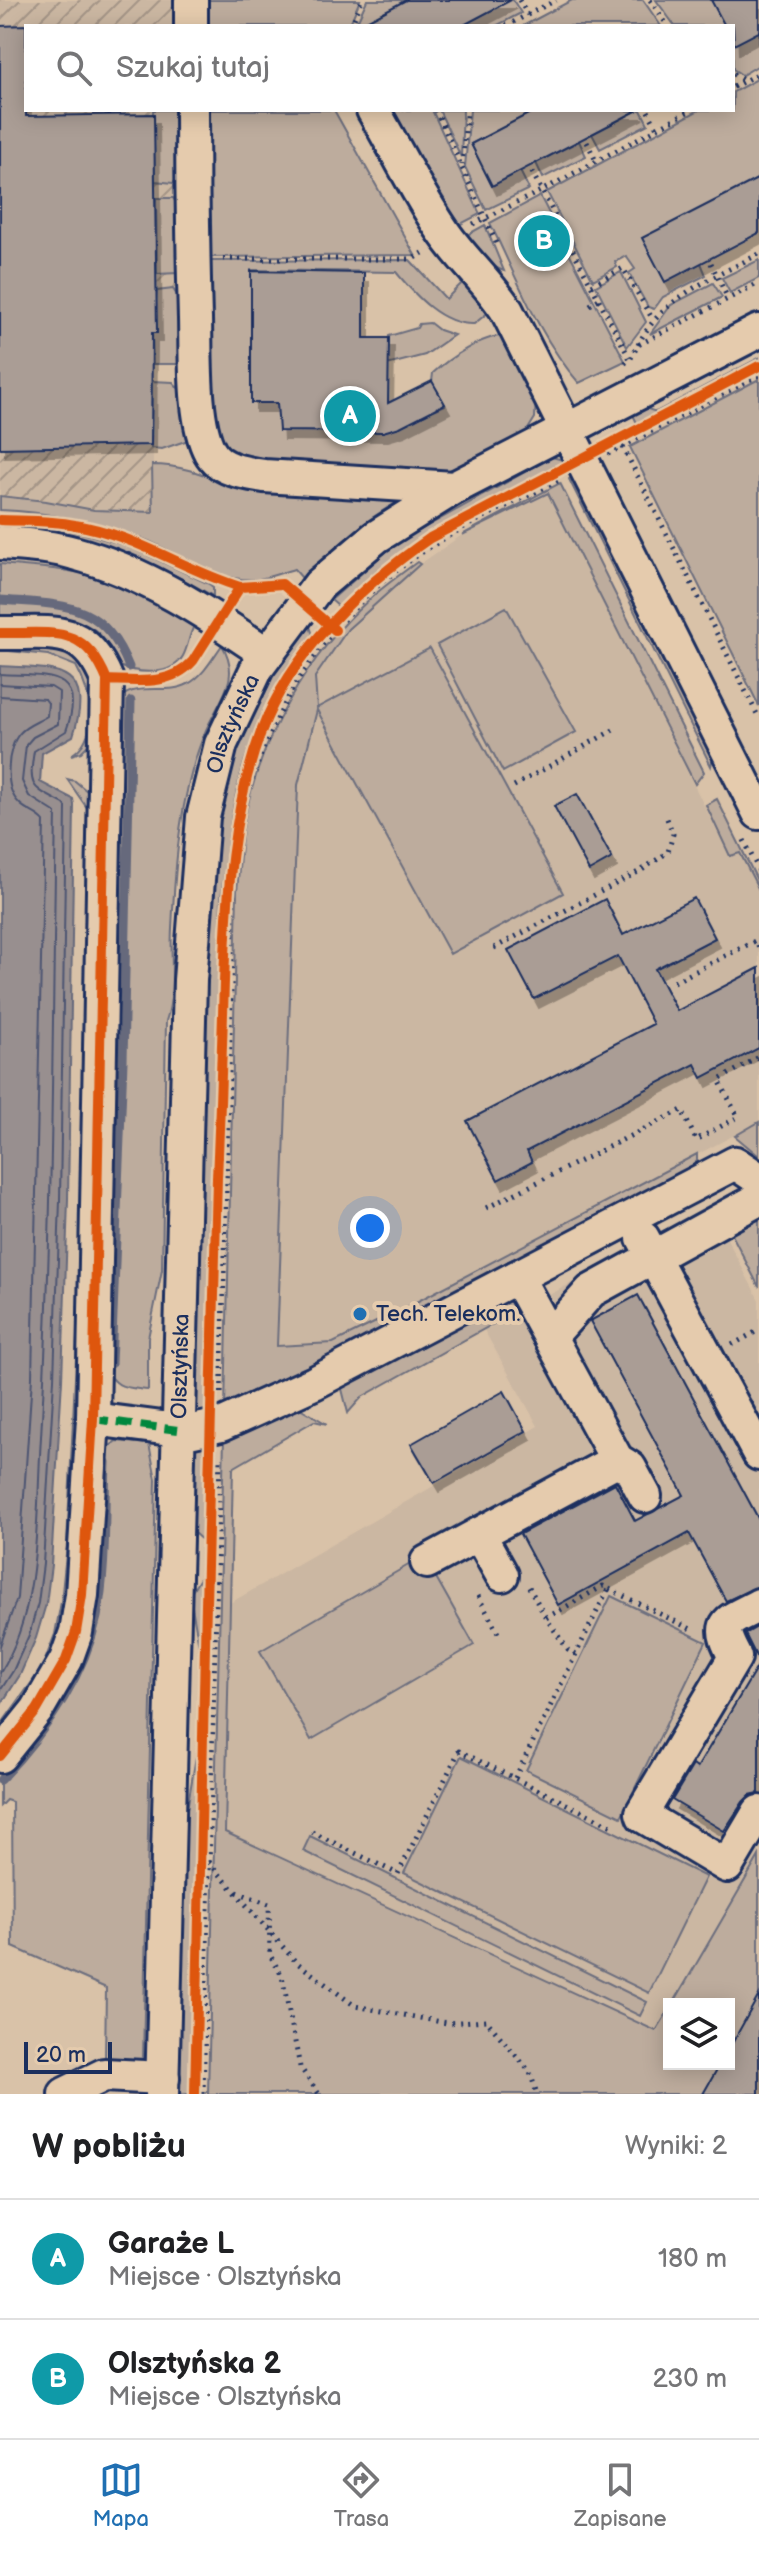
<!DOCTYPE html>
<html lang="pl">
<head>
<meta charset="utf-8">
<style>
  body { margin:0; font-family:"Balsamiq Sans",sans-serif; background:#f2f2f2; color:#202124 }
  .controls { position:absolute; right:24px; bottom:24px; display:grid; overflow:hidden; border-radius:0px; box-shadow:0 4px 20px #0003 }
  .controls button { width:72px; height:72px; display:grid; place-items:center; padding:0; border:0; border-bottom:2px solid #e0e0e0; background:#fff; color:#202124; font:40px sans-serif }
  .scale { position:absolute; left:24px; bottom:20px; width:88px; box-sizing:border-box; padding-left:8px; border:4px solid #1b2f5e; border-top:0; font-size:22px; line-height:28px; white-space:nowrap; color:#1b2f5e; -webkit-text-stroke:6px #e5cbad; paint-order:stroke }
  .you { position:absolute; left:370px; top:1228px; width:28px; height:28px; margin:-20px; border:6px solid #fff; border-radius:50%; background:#1a73e8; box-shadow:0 0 0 12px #1a73e833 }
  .badge { display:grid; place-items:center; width:52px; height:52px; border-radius:50%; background:#1f6fb2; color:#fff; font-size:26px; font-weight:700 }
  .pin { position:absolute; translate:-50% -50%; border:4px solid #fff; box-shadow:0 2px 8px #0006 }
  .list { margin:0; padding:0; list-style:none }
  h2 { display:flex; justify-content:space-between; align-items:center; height:104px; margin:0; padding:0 32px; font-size:34px }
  h2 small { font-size:26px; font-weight:400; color:#757577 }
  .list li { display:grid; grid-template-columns:52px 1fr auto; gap:24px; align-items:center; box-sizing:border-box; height:120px; padding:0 32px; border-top:2px solid #e0e0e0 }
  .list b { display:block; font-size:30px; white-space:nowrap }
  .list p { margin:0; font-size:26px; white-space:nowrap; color:#757577 }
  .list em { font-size:26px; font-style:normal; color:#757577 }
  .icon { flex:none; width:44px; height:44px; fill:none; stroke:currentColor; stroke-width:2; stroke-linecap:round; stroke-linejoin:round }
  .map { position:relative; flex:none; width:759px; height:2094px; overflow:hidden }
  .search { position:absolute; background:#fff; box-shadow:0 4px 20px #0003; left:24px; right:24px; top:24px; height:88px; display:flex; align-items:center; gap:20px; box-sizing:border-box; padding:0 28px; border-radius:0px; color:#757577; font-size:30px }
  .sheet { height:344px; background:#fff }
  nav { display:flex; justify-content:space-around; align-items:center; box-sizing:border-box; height:112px; border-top:2px solid #e0e0e0; background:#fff; font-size:22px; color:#757577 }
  nav a { display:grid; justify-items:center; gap:4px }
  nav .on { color:#1f6fb2 }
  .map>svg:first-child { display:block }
</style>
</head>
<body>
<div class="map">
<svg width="759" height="2094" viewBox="0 0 759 2094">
  <defs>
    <pattern id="industrial-furrows" width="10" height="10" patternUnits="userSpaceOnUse" patternTransform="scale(2)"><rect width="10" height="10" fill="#cbb7a2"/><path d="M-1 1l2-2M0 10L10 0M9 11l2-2" fill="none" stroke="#a49587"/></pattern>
    <filter id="shadow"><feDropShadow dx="5" dy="9" stdDeviation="0" flood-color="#0004"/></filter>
  </defs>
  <rect width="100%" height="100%" fill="#d9c2a8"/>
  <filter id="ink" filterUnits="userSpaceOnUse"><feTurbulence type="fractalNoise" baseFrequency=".0125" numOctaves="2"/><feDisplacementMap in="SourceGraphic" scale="16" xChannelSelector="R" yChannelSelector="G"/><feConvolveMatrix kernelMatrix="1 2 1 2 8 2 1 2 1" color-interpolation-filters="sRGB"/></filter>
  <g filter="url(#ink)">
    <path fill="#cbb7a2" d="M 547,492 L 729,855 L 740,853 L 759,890 L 759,1122 L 397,1313 L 333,1343 L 277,1346 L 298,785 L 317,709 L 315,677 L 349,630 L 420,564 L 462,535 Z
      M 711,1208 L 759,1300 L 759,1856 L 673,2004 L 669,2004 L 669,2010 L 656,2031 L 225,1832 L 230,1603 L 538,1426 L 484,1330 Z"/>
    <path fill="url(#industrial-furrows)" d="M 0,0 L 175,0 L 177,26 L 26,26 L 26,110 L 178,110 L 180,300 L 153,365 L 153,512 L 94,510 L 46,501 L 0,496 Z"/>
    <path fill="#bdac9d" stroke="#6c6e7e" stroke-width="2" d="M 198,0 L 360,0 L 349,26 L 199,26 Z
      M 367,0 L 513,0 L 521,13 L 496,26 L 468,26 L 467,23 L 462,26 L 355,26 Z
      M 572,0 L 643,0 L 661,26 L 523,26 Z
      M 656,0 L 759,0 L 759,65 L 742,75 L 733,69 L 733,26 L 675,26 Z
      M 759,78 L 759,178 L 701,263 L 706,275 L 663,297 L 654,309 L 648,307 L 629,273 L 635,269 L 626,256 L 615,262 L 617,267 L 593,280 L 547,192 L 699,110 L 733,110 L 733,92 Z
      M 153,110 L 177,110 L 177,179 L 173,183 L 155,181 Z
      M 201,110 L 334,110 L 415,255 L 200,257 Z
      M 391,110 L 432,110 L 480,214 L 457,226 Z
      M 439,110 L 463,110 L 461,157 Z
      M 470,110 L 536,110 L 471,144 L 492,186 L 520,171 L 529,189 L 486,210 L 465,167 Z
      M 638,110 L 641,110 L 648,124 L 600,149 L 592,134 Z
      M 579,141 L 586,156 L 543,178 L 536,163 Z
      M 540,196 L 625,361 L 579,383 C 538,336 517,278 490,223 Z
      M 156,198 L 173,198 L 177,204 L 178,273 L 157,274 Z
      M 485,225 L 504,271 C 488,266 476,249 465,236 Z
      M 410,260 L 446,299 L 466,279 L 490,311 L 474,324 C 441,325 415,295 396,272 L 251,270 L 257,395 L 398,426 L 445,405 L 432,382 L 433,373 C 448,359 483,335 504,336 L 536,394 L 535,418 L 525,434 L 453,472 L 242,463 L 216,438 L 200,261 Z
      M 759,260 L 759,278 L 730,293 L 722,278 Z
      M 621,272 L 646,322 L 627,347 L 596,286 Z
      M 713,283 L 722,297 L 650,334 L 671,305 Z
      M 173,289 L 180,300 L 182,364 L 153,364 L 152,333 L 157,291 Z
      M 430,323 L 439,330 L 454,335 L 425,355 L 387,365 L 389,336 L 417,328 L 419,324 Z
      M 759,358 L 759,361 L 638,425 L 633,415 L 645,408 L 656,412 Z
      M 759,379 L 759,706 L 630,447 Z
      M 152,381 L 173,382 L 181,391 L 191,439 L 162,449 L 151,448 Z
      M 552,457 L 567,461 C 481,505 408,538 339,607 L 331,600 L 395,544 Z
      M 152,465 C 179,465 201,473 225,483 L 407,498 C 367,515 334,550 302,578 L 294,569 C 283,572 271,577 259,579 C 216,584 177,550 138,537 C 93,521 48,512 0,510 L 0,496 L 46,501 L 94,510 L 153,512 Z
      M 577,474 L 714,751 L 711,766 L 569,479 Z
      M 560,483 L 704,772 L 695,784 L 548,493 L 462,535 Z
      M 0,525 L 59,528 L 89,535 L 128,546 L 209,584 L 213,587 L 213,596 C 144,557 81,528 0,527 Z
      M 417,562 L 420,564 L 348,629 L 315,677 L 317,708 L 430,648 L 563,893 L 450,954 L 317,710 L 298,785 L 277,1346 L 333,1343 L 403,1309 L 697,1154 L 697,1161 L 678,1181 L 350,1349 L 225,1409 L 237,891 C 239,871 240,850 243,829 C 257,741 307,655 373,596 C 387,584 402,573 417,562 Z
      M 0,564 C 33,567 67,569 99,577 C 133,586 164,608 194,626 C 189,635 188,647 183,656 C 171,678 135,673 117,665 C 112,651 103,633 88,626 C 67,617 23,623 0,622 Z
      M 506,607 L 576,732 L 503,772 L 437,645 Z
      M 309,624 L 313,635 C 297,665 274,692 259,724 C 233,778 228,839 221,898 L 206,1412 L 196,1411 C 199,1298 203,1185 205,1072 C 207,961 201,843 240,737 C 255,695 281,659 309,624 Z
      M 0,644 L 63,649 L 90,669 L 99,734 L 81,752 L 71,755 C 101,737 90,691 76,666 L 48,655 L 0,650 Z
      M 222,645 C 242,678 220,699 206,730 C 180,791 175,863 172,929 C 170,958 176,992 166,1021 L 162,1270 L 148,1338 L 148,1390 C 123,1387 116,1389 104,1365 L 117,1063 L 121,697 C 139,682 168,695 188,684 C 204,675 212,659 222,645 Z
      M 67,779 L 75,781 L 94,797 L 82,1442 L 65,1637 L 0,1742 L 0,1726 L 42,1668 L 55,1634 L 61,1602 L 67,1544 L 80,1275 L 87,808 Z
      M 717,799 L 759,884 L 759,890 L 740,853 L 730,856 L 706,805 Z
      M 759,1122 L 759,1156 L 735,1136 Z
      M 759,1207 L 759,1287 L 726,1223 Z
      M 500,1297 L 522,1308 L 362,1397 L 348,1413 L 339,1377 Z
      M 293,1404 L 327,1424 L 314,1421 L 233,1468 L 225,1832 L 656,2031 L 669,2010 L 669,2064 L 729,2064 L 729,2004 L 673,2004 L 759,1856 L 759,2094 L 208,2094 L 224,1437 Z
      M 207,1440 L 204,1542 L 193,1532 L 196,1447 Z
      M 116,1441 L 149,1444 L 156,1479 L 143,2058 L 132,2063 L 105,2062 L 106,1988 L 13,1947 L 12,1802 L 6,1800 L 0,1806 L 0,1770 L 48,1710 L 102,1453 Z
      M 424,1556 L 474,1645 L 311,1740 L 260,1651 Z
      M 203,1573 L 192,2094 L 178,2094 L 184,1827 L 199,1739 L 201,1658 L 190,1595 Z
      M 611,1596 L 706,1642 L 621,1817 L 526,1770 Z
      M 461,1756 L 706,1877 L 649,1993 L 404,1873 Z
      M 310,1836 L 647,2002 L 640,2016 L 303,1851 Z"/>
    <path fill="#988f8f" stroke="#66697b" stroke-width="2" d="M 0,666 C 54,669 96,664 73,736 L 42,753 L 40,782 L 73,799 L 74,805 L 68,1200 L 62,1380 L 51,1565 L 46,1604 L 36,1638 L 20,1675 L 0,1706 Z"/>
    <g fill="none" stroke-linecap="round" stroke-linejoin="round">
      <path stroke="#4d5572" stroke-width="2" d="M 0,674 C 43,677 89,668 66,731 L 34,751 C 28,789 32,787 64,804 L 66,807 L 60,1200 L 54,1379 L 43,1564 L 38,1603 L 29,1635 L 13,1671 L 0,1691
        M 0,684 L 51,687 L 59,692 L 58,724 L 33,737 L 26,745 L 22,781 L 29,796 L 56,813 C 52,1021 53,1229 41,1437 C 36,1511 42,1608 0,1673
        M 0,696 L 45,699 L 48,703 L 47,716 C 38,722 27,725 20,733 C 6,748 4,789 19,803 C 26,811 38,813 44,821 L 32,1378 L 17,1598 L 0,1646"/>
      <path stroke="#66697b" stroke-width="9" d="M 0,600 C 62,605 103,600 129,667
        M 111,1364 L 123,1061 L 131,701
        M 0,1780 C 44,1734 83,1680 97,1617 C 107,1567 104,1512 106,1462"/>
    </g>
    <path fill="#aa9d95" stroke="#1b2f5e" stroke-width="2" filter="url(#shadow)" d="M 406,0 L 511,0 L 462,26 L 357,26 Z
      M 711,0 L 759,0 L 759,32 L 734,45 L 733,26 L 725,26 Z
      M 26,25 L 26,116 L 154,114 L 157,333 L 152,333 L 151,445 L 0,448 L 0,26 Z
      M 536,110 L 638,110 L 492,186 L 471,144 Z
      M 759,178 L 759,233 L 665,282 L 642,238 Z
      M 548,225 L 559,244 L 539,256 L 528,237 Z
      M 251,271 L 364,273 L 364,338 L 389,338 L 388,403 L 432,381 L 445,404 L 400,427 L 383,432 L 279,431 L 277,403 L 251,403 Z
      M 577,794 L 612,858 L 589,871 L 554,806 Z
      M 694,898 L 715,938 L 655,969 L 677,1011 L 759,968 L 759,1048 L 702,1078 L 695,1064 L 527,1151 L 532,1162 L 498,1180 L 467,1121 L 653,1024 L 618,956 L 534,999 L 508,950 L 605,899 L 623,935 Z
      M 638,1295 L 759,1520 L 759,1586 L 726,1601 L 689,1533 L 558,1605 L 520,1534 L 615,1483 L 635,1521 L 684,1495 L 590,1321 Z
      M 504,1391 L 526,1431 L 434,1483 L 411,1444 Z
      M 759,1626 L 759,1662 L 745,1634 Z
      M 759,1664 L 759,1793 L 750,1795 L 743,1802 L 724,1831 L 672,1800 L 693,1765 L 697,1768 Z
      M 759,1995 L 759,2094 L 703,2094 L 720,2064 L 729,2064 L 729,2049 Z"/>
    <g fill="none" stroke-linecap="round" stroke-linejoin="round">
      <g stroke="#1b2f5e" stroke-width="38">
        <g id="minor">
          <path d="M 191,0 L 191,26"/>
          <path d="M 192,110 C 192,180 193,249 195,319 C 196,354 193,421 210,452 C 220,470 245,473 264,476 L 454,488"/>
          <path d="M 373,110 C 397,151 418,195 445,234 C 464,261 489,283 507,311 L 759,813"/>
          <path d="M 0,543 C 25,545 50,546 74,553 C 145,572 207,613 267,654"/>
          <path d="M 0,633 C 53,634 84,623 107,680 L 93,1419 L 82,1595 L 76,1632 L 66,1660 L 37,1710 L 0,1756"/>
          <path d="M 643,1238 L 759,1454"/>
          <path d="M 517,1277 L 550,1337"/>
          <path d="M 93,1419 L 178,1430 L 193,1431 L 221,1425 L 314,1383 L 735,1163 L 759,1179"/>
          <path d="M 645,1496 L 630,1468 L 617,1460 L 550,1337 L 591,1291 L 759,1199"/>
          <path d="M 479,1534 L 502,1575"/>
          <path d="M 427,1562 L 617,1460"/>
          <path d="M 759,1605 C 726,1623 715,1620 735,1657 L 642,1813 L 643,1816 L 727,1866 L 759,1812"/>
          <path d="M 65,2094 L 104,2075 L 163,2078"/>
          <path id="s1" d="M 162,2094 L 190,980 L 203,817 L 221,744 L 257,668 L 319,585 L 376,537 L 454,488 L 759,331"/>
        </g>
      </g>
      <path stroke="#1b2f5e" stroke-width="5" stroke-dasharray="2 6" stroke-linecap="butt" d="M 519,0 L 528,15
        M 650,0 L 668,26
        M 351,26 L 362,0
        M 506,26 L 556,0
        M 733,74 L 745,81
        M 733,87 L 759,73
        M 436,110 L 498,247
        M 648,111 L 657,128
        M 587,142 L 596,161
        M 462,165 L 467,110
        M 532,172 L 630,359
        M 473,224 L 543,190 L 691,110
        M 223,259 L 413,259 L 423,253
        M 711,263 L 728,299
        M 592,285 L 623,268 L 653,320
        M 590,305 L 599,299
        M 638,345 C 662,296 714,278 759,254
        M 625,363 L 630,360 L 638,345 L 759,283
        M 623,447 L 759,718
        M 608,454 L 759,375
        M 514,786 L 615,729
        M 744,840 L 759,871
        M 494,948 L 642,870 L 668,852 L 673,834 L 666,816
        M 674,982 L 755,941 L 759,948
        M 486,1208 L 682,1110 L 696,1140 L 738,1117 L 719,1080 L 759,1057
        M 732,1345 L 759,1330
        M 221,1393 L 233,910 C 235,884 235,857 240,831 C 260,718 325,617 421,553 C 464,524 515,503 561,479
        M 529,1587 L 546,1618
        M 478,1596 L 499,1635
        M 576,1654 L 568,1650 L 546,1618 L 603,1586 L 695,1631
        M 515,1778 L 608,1589
        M 312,1832 L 398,1874 L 459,1751 L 614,1827
        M 209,1862 L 296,1962 L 355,2006 L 447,2023 L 486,2020 L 530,2072 L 537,2094
        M 237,1892 L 269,1904 L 270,1955 L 282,1976 L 300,2067 L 319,2094
        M 203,2094 L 220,1455"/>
      <use href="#minor" stroke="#e5cbad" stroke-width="32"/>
      <path stroke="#00873e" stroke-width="8" stroke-dasharray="16 8" stroke-linecap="butt" d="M 93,1419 L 178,1430"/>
      <g stroke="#e5cbad" stroke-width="15">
        <path id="cycleway" d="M 0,520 C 25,521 51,520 75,525 C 134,534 184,570 240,587
          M 0,633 C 53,634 84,623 107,680 L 93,1419 L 82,1595 L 76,1632 L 66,1660 L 37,1710 L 0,1756
          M 107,680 C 139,681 171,686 193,661 L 240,587 L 282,584 L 335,630
          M 195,2094 C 203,1789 207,1483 217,1178 C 220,1113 222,1047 224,982 C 227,897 231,813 261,732 C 291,652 361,586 430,538 L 759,366"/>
      </g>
      <use href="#cycleway" stroke="#de5710" stroke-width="10"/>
    </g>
  </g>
  <circle fill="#1f6fb2" stroke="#e5cbad" stroke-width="3" cx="360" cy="1314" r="8"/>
  <g text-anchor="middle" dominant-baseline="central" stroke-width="8" stroke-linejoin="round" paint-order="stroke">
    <g font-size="22" fill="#1b2f5e" stroke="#e5cbad">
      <text stroke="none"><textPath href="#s1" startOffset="1376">Olsztyńska</textPath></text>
      <text stroke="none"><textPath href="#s1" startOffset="728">Olsztyńska</textPath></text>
    </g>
    <g font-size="22" fill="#1b2f5e" stroke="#e5cbad" text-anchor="start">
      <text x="376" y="1314">Tech. Telekom.</text>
    </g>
  </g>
</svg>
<div class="controls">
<button><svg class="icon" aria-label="layers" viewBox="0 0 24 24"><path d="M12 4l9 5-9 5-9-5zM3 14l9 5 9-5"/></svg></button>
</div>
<div class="scale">20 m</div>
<div class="you"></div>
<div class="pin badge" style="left:350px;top:416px;background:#0f9aa8">A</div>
<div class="pin badge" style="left:544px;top:241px;background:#0f9aa8">B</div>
<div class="search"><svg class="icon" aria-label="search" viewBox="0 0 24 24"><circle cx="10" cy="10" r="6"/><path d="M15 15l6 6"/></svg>Szukaj tutaj</div>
</div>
<section class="sheet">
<h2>W pobliżu<small>Wyniki: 2</small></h2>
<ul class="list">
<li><span class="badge" style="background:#0f9aa8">A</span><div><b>Garaże L</b><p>Miejsce · Olsztyńska</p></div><em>180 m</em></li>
<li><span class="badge" style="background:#0f9aa8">B</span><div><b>Olsztyńska 2</b><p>Miejsce · Olsztyńska</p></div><em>230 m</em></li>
</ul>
</section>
<nav>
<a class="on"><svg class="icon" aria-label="map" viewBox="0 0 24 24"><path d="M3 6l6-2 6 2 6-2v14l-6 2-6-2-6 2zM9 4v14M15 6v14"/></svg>Mapa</a>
<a><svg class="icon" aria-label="directions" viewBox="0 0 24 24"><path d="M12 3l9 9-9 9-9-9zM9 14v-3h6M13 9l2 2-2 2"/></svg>Trasa</a>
<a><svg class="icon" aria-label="saved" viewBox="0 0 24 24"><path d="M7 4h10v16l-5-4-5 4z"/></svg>Zapisane</a>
</nav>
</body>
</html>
